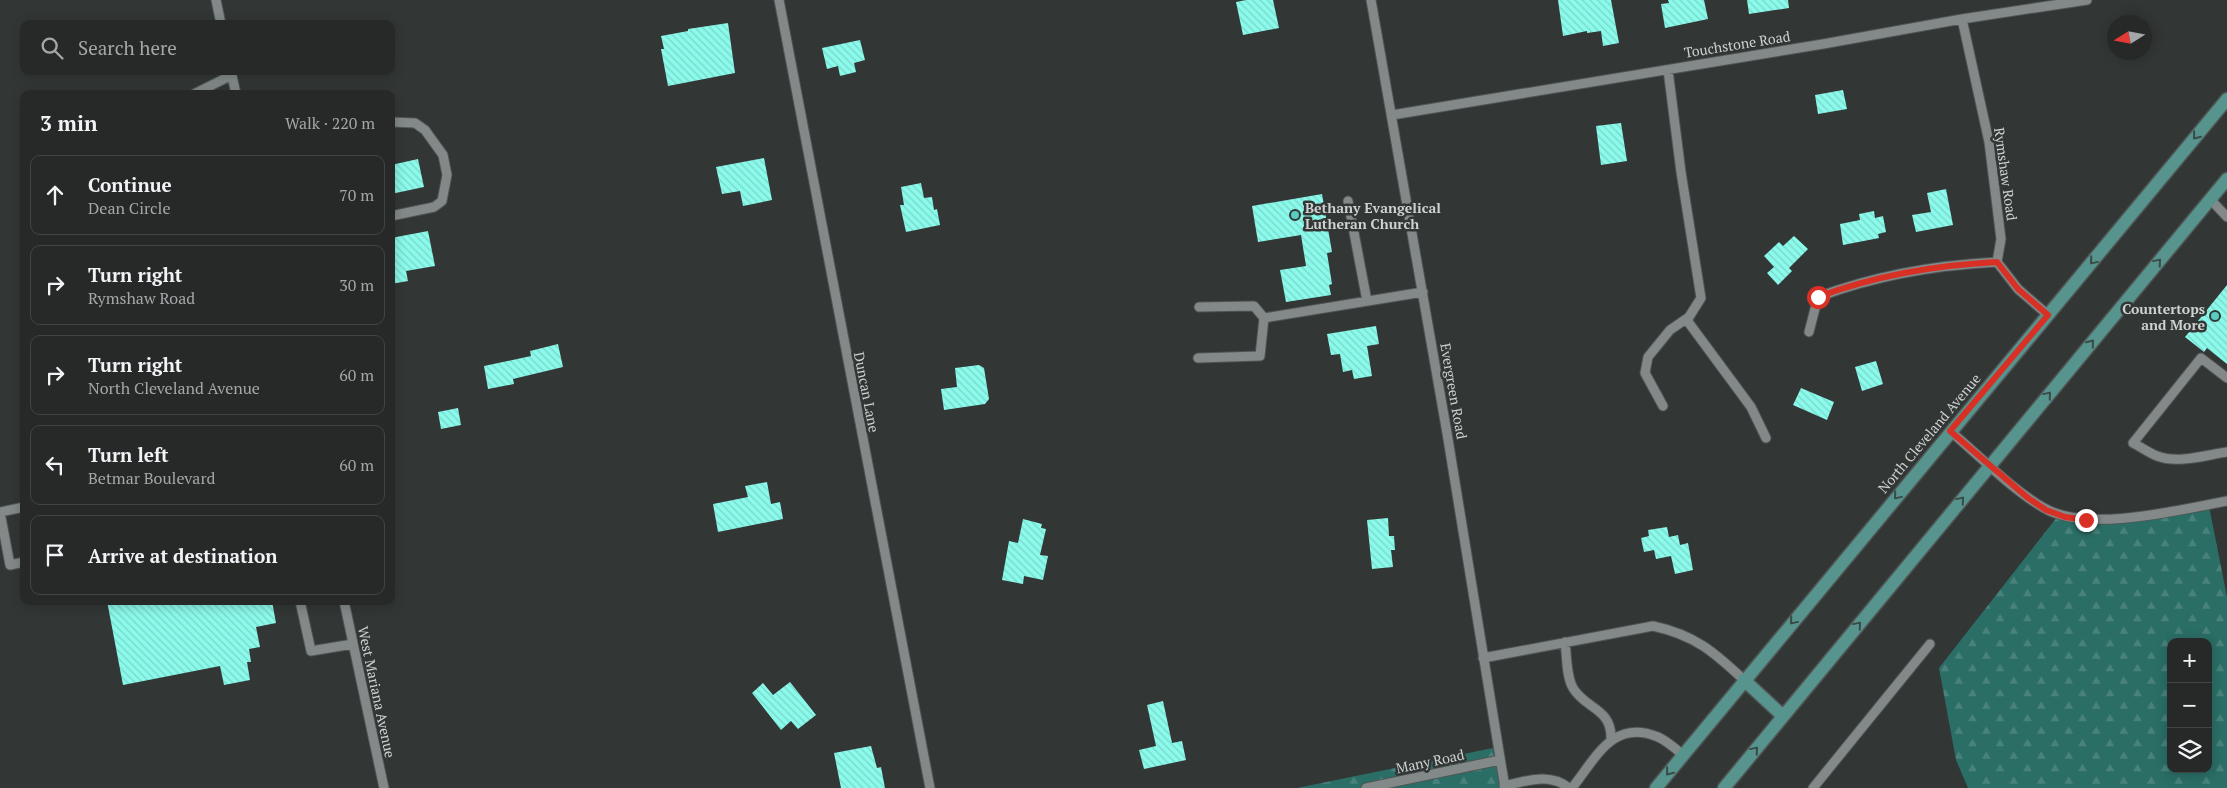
<!DOCTYPE html>
<html lang="en">
<head>
<meta charset="utf-8">
<style>
  body { margin:0; font-family:"PT Serif",serif; background:#2e3130; color:#f1f3f6 }
  .controls { position:absolute; right:15px; bottom:15px; display:grid; overflow:hidden; border-radius:10px; box-shadow:0 2px 12px #0003 }
  .controls button { width:45px; height:45px; display:grid; place-items:center; padding:0; border:0; border-bottom:1px solid #424545; background:#262928; color:#f1f3f6; font:25px sans-serif }
  .compass { position:absolute; left:2107px; top:15px; width:45px; height:45px; border-radius:50%; background:#262928; box-shadow:0 2px 12px #0003; rotate:259deg }
  .stop { position:absolute; width:15px; height:15px; margin:-11px; border:4px solid #d93025; border-radius:50%; background:#fff }
  .stop.end { background:#d93025; border-color:#fff; box-shadow:0 1px 5px #0008 }
  .list { margin:0; padding:0; list-style:none }
  h2 { display:flex; justify-content:space-between; align-items:center; height:65px; margin:0; padding:0 20px; font-size:21px }
  h2 small { font-size:16px; font-weight:400; color:#a4a6a8 }
  .list li { display:grid; grid-template-columns:32px 1fr auto; gap:15px; align-items:center; box-sizing:border-box; height:80px; margin:0 10px 10px; padding:0 10px; border:1px solid #424545; border-radius:10px }
  .list b { display:block; font-size:19px; white-space:nowrap }
  .list p { margin:0; font-size:16px; white-space:nowrap; color:#a4a6a8 }
  .list em { font-size:16px; font-style:normal; color:#a4a6a8 }
  .icon { flex:none; width:28px; height:28px; fill:none; stroke:currentColor; stroke-width:2; stroke-linecap:round; stroke-linejoin:round }
  .map { position:relative; flex:none; width:2227px; height:788px; overflow:hidden }
  .search { position:absolute; background:#262928; box-shadow:0 2px 12px #0003; left:20px; top:20px; width:375px; height:55px; display:flex; align-items:center; gap:12px; box-sizing:border-box; padding:0 18px; border-radius:10px; color:#a4a6a8; font-size:19px }
  .panel { position:absolute; background:#262928; box-shadow:0 2px 12px #0003; left:20px; top:90px; width:375px; height:515px; border-radius:10px }
  .map>svg:first-child { display:block }
</style>
</head>
<body>
<div class="map">
<svg width="2227" height="788" viewBox="0 0 2227 788">
  <defs>
    <pattern id="forest-firs" width="22" height="20" patternUnits="userSpaceOnUse" patternTransform="scale(1.25)"><rect width="22" height="20" fill="#2a6e66"/><path d="M5 1l3.5 6h-7zM16 11l3.5 6h-7z" fill="#48827b"/></pattern>
    <pattern id="building-back-hatch" width="6" height="6" patternUnits="userSpaceOnUse" patternTransform="scale(1.25)"><rect width="6" height="6" fill="#8afaeb"/><path d="M-1 5l2 2M0 0l6 6M5-1l2 2" fill="none" stroke="#7bd5c9"/></pattern>
  </defs>
  <rect width="100%" height="100%" fill="#323736"/>
  <path fill="url(#forest-firs)" fill-rule="evenodd" d="M 2209,506 L 2227,597 L 2227,788 L 1968,788 L 1956,760 L 1939,668 L 2061,512 L 2107,521 ZM 2171,642 L 2208,642 L 2208,769 L 2171,769 Z
    M 1493,748 L 1501,788 L 1297,788 Z"/>
  <path fill="url(#building-back-hatch)" d="M 1246,0 L 1273,0 L 1279,28 L 1243,35 L 1236,2 Z
    M 1558,0 L 1611,0 L 1619,43 L 1603,46 L 1601,31 L 1587,33 L 1587,31 L 1563,36 Z
    M 1668,0 L 1704,0 L 1708,19 L 1665,28 L 1661,4 L 1669,3 Z
    M 1747,0 L 1788,0 L 1789,8 L 1749,14 Z
    M 728,23 L 735,73 L 668,86 L 661,49 L 664,49 L 661,36 L 688,31 L 688,29 Z
    M 860,40 L 865,60 L 854,63 L 856,72 L 840,76 L 838,66 L 827,69 L 822,48 Z
    M 1843,90 L 1847,109 L 1818,114 L 1815,95 Z
    M 1621,123 L 1627,161 L 1601,165 L 1596,126 Z
    M 764,158 L 772,200 L 743,206 L 740,191 L 722,194 L 716,167 Z
    M 418,159 L 424,187 L 391,194 L 391,165 Z
    M 921,183 L 924,198 L 932,197 L 934,210 L 937,209 L 940,225 L 906,232 L 900,205 L 904,205 L 901,187 Z
    M 1946,189 L 1953,225 L 1916,232 L 1912,215 L 1931,212 L 1927,193 Z
    M 1322,194 L 1332,252 L 1327,253 L 1332,284 L 1329,285 L 1331,295 L 1286,302 L 1280,270 L 1306,266 L 1301,235 L 1258,242 L 1252,206 Z
    M 1874,211 L 1875,218 L 1883,216 L 1886,232 L 1878,234 L 1879,238 L 1843,245 L 1840,224 L 1860,220 L 1859,214 Z
    M 428,231 L 435,266 L 406,271 L 408,281 L 391,284 L 391,238 Z
    M 1794,236 L 1808,249 L 1789,268 L 1792,271 L 1778,285 L 1767,273 L 1774,267 L 1764,256 L 1779,242 L 1783,246 Z
    M 2227,285 L 2227,364 L 2207,348 L 2204,352 L 2185,337 Z
    M 1376,326 L 1379,344 L 1367,346 L 1372,376 L 1354,379 L 1352,370 L 1343,372 L 1340,354 L 1331,355 L 1327,334 Z
    M 558,344 L 563,367 L 513,379 L 514,384 L 488,389 L 484,366 L 531,356 L 530,351 Z
    M 1876,361 L 1883,384 L 1862,391 L 1855,367 Z
    M 979,365 L 984,368 L 989,399 L 985,404 L 944,410 L 941,389 L 957,387 L 955,368 Z
    M 1801,388 L 1834,402 L 1827,420 L 1793,405 Z
    M 458,408 L 461,425 L 441,429 L 438,412 Z
    M 767,482 L 771,504 L 780,502 L 783,519 L 718,532 L 713,504 L 748,497 L 745,486 Z
    M 1388,518 L 1389,536 L 1394,536 L 1395,550 L 1391,550 L 1393,567 L 1372,569 L 1367,520 Z
    M 1023,519 L 1042,524 L 1041,528 L 1046,529 L 1040,555 L 1048,556 L 1043,580 L 1024,576 L 1023,584 L 1002,580 L 1009,541 L 1018,543 Z
    M 1667,527 L 1669,537 L 1678,535 L 1680,545 L 1688,543 L 1693,570 L 1675,574 L 1671,556 L 1656,559 L 1654,550 L 1644,552 L 1641,538 L 1649,536 L 1648,530 Z
    M 107,601 L 272,601 L 276,623 L 256,627 L 260,647 L 249,649 L 251,662 L 247,662 L 250,680 L 224,685 L 220,666 L 123,685 Z
    M 790,682 L 816,715 L 798,729 L 791,721 L 781,730 L 752,693 L 763,683 L 773,695 Z
    M 1163,701 L 1172,743 L 1182,741 L 1186,760 L 1144,769 L 1139,750 L 1156,746 L 1147,705 Z
    M 871,746 L 877,768 L 881,767 L 885,788 L 841,788 L 834,753 Z"/>
  <g fill="none" stroke-linecap="round" stroke-linejoin="round">
    <g stroke="#4f5554" stroke-width="11">
      <path id="minor" d="M 216,0 L 221,24
        M 779,0 L 930,788
        M 1371,0 L 1447,433 L 1505,788
        M 1962,19 L 1989,142 L 2001,239 L 1997,262 L 2018,289 L 2048,315
        M 231,71 L 236,94
        M 194,94 L 232,75
        M 1392,115 L 1823,44 L 1962,19 L 2087,0
        M 391,122 L 415,123 L 425,130 L 443,155 L 447,175 L 442,201 L 434,207 L 391,216
        M 2210,199 L 2227,217
        M 1348,201 L 1367,301
        M 1199,307 L 1254,306 L 1264,318
        M 1686,319 L 1751,407 L 1766,438
        M 1809,332 L 1818,297 C 1874,276 1938,265 1997,262
        M 1198,358 L 1260,356 L 1264,318 L 1423,292
        M 2227,378 L 2201,358 L 2133,443 C 2141,447 2149,453 2157,456 C 2178,464 2206,455 2227,452
        M 1663,406 L 1645,373 L 1648,357 L 1670,330 L 1689,317 L 1701,298 L 1681,172 L 1668,70
        M 1950,431 C 1980,456 2011,489 2044,508 C 2087,533 2179,510 2227,501
        M 0,512 L 10,565 L 24,562
        M 0,512 L 24,507
        M 300,601 L 311,651 L 353,644
        M 344,601 L 384,788
        M 1565,642 C 1567,656 1566,676 1573,688 C 1585,709 1612,708 1611,739
        M 1483,658 L 1653,626 C 1695,635 1714,652 1744,680
        M 1504,786 C 1526,781 1550,772 1569,788
        M 1366,788 L 1500,760
        M 1572,788 C 1596,758 1613,718 1658,737 C 1667,741 1676,749 1683,755
        M 1813,788 L 1930,644"/>
    </g>
    <g stroke="#4f5554" stroke-width="15">
      <path id="major" d="M 1744,680 L 1783,716
        M 1656,788 L 2227,99
        M 1724,788 L 2227,179"/>
    </g>
    <use href="#minor" stroke="#828988" stroke-width="9"/>
    <use href="#major" stroke="#57948d" stroke-width="12"/>
  </g>
  <defs><path id="oneway-chevron" d="M-2-3.5L2.5 0L-2 3.5" fill="none" stroke-width="1.6" stroke-linecap="round" stroke-linejoin="round" transform="scale(1.25)"/></defs>
  <g stroke="#394a47">
    <use href="#oneway-chevron" transform="translate(2196 136) rotate(129)"/>
    <use href="#oneway-chevron" transform="translate(2093 261) rotate(130)"/>
    <use href="#oneway-chevron" transform="translate(2158 262) rotate(-50)"/>
    <use href="#oneway-chevron" transform="translate(2091 343) rotate(-51)"/>
    <use href="#oneway-chevron" transform="translate(2048 395) rotate(-50)"/>
    <use href="#oneway-chevron" transform="translate(1897 496) rotate(130)"/>
    <use href="#oneway-chevron" transform="translate(1961 500) rotate(-50)"/>
    <use href="#oneway-chevron" transform="translate(1793 621) rotate(130)"/>
    <use href="#oneway-chevron" transform="translate(1858 625) rotate(-50)"/>
    <use href="#oneway-chevron" transform="translate(1755 750) rotate(-50)"/>
    <use href="#oneway-chevron" transform="translate(1669 772) rotate(129)"/>
  </g>
  <g fill="none" stroke-linecap="round" stroke-linejoin="round">
    <path stroke="#d93025" stroke-width="6" d="M 1818,297 C 1874,276 1938,265 1997,262 L 2018,289 L 2048,315 L 1950,431 L 2028,498 L 2046,510 L 2065,517 L 2086,520"/>
  </g>
  <g fill="#58cec0" stroke="#323736" stroke-width="2">
    <circle cx="1295" cy="215" r="5"/>
    <circle cx="2215" cy="316" r="5"/>
  </g>
  <g text-anchor="middle" dominant-baseline="central" stroke-width="5" stroke-linejoin="round" paint-order="stroke">
    <g font-size="14" fill="#ced2d1" stroke="#323736">
      <text transform="translate(1737 44) rotate(-9)">Touchstone Road</text>
      <text transform="translate(2006 174) rotate(82)">Rymshaw Road</text>
      <text transform="translate(1454 391) rotate(80)">Evergreen Road</text>
      <text transform="translate(867 392) rotate(79)">Duncan Lane</text>
      <text transform="translate(1929 433) rotate(-50)">North Cleveland Avenue</text>
      <text transform="translate(377 692) rotate(78)">West Mariana Avenue</text>
      <text transform="translate(1430 761) rotate(-12)">Many Road</text>
    </g>
    <g font-size="14" font-weight="bold" fill="#ced2d1" stroke="#323736" text-anchor="start">
      <text x="1305" y="207">Bethany Evangelical<tspan x="1305" dy="16">Lutheran Church</tspan></text>
      <text x="2205" y="308" text-anchor="end">Countertops<tspan x="2205" dy="16">and More</tspan></text>
    </g>
  </g>
</svg>
<div class="controls">
<button>+</button>
<button>−</button>
<button><svg class="icon" aria-label="layers" viewBox="0 0 24 24"><path d="M12 4l9 5-9 5-9-5zM3 14l9 5 9-5"/></svg></button>
</div>
<svg class="compass" viewBox="-18 -18 36 36"><path d="M0-13l5 13h-10z" fill="#e53935"/><path d="M0 13l5-13h-10z" fill="#a4a6a8"/></svg>
<div class="stop" style="left:1818px;top:297px"></div>
<div class="stop end" style="left:2086px;top:520px"></div>
<div class="search"><svg class="icon" aria-label="search" viewBox="0 0 24 24"><circle cx="10" cy="10" r="6"/><path d="M15 15l6 6"/></svg>Search here</div>
<section class="panel">
<h2>3 min<small>Walk · 220 m</small></h2>
<ul class="list">
<li><svg class="icon" aria-label="ahead" viewBox="0 0 24 24"><path d="M12 20V5M6 11l6-6 6 6"/></svg><div><b>Continue</b><p>Dean Circle</p></div><em>70 m</em></li>
<li><svg class="icon" aria-label="right" viewBox="0 0 24 24"><path d="M7 20v-9h11M14 6l5 5-5 5"/></svg><div><b>Turn right</b><p>Rymshaw Road</p></div><em>30 m</em></li>
<li><svg class="icon" aria-label="right" viewBox="0 0 24 24"><path d="M7 20v-9h11M14 6l5 5-5 5"/></svg><div><b>Turn right</b><p>North Cleveland Avenue</p></div><em>60 m</em></li>
<li><svg class="icon" aria-label="left" viewBox="0 0 24 24"><path d="M17 20v-9H6M10 6l-5 5 5 5"/></svg><div><b>Turn left</b><p>Betmar Boulevard</p></div><em>60 m</em></li>
<li><svg class="icon" aria-label="arrive" viewBox="0 0 24 24"><path d="M6 21V4h12l-3 4 3 4H6"/></svg><div><b>Arrive at destination</b></div></li>
</ul>
</section>
</div>
</body>
</html>
